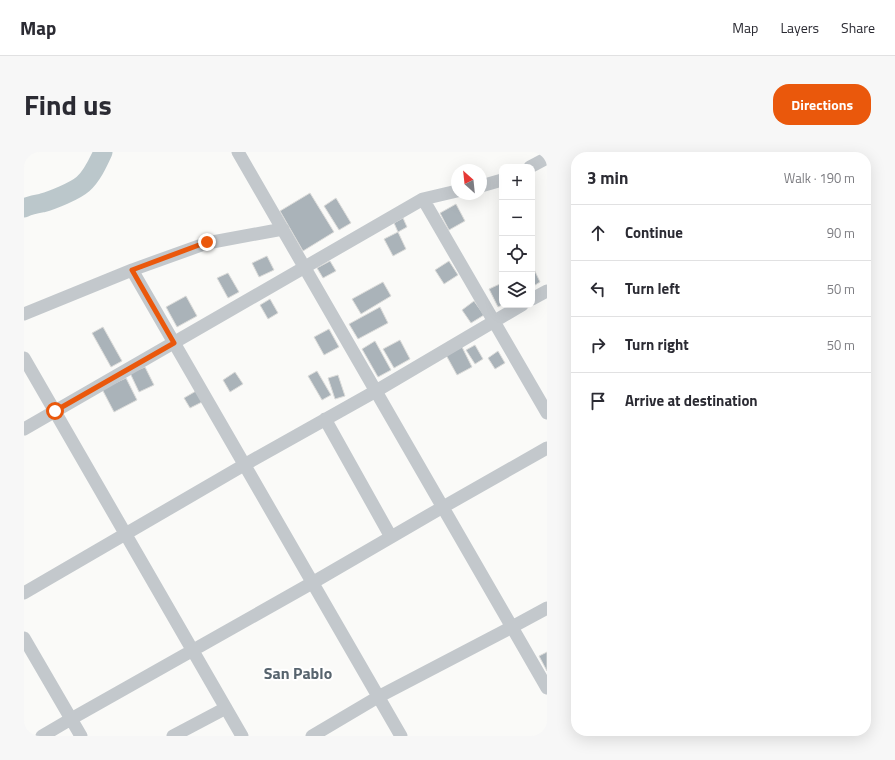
<!DOCTYPE html>
<html lang="en">
<head>
<meta charset="utf-8">
<style>
  body { margin:0; font-family:"Titillium Web",sans-serif; background:#f7f7f7; color:#2b2b33 }
  .controls { position:absolute; right:12px; top:12px; display:grid; overflow:hidden; border-radius:8px; box-shadow:0 4px 16px #0002 }
  .controls button { width:36px; height:36px; display:grid; place-items:center; padding:0; border:0; border-bottom:1px solid #e1e1e2; background:#fff; color:#2b2b33; font:20px sans-serif }
  .compass { position:absolute; left:427px; top:12px; width:36px; height:36px; border-radius:50%; background:#fff; box-shadow:0 4px 16px #0002; rotate:333deg }
  .stop { position:absolute; width:12px; height:12px; margin:-9px; border:3px solid #ea580c; border-radius:50%; background:#fff }
  .stop.end { background:#ea580c; border-color:#fff; box-shadow:0 1px 4px #0008 }
  .list { margin:0; padding:0; list-style:none }
  h2 { display:flex; justify-content:space-between; align-items:center; height:52px; margin:0; padding:0 16px; font-size:17px }
  h2 small { font-size:13px; font-weight:400; color:#7c7c81 }
  .list li { display:grid; grid-template-columns:26px 1fr auto; gap:12px; align-items:center; box-sizing:border-box; height:56px; padding:0 16px; border-top:1px solid #e1e1e2 }
  .list b { display:block; font-size:15px; white-space:nowrap }
  .list em { font-size:13px; font-style:normal; color:#7c7c81 }
  .icon { flex:none; width:22px; height:22px; fill:none; stroke:currentColor; stroke-width:2; stroke-linecap:round; stroke-linejoin:round }
  .map { position:relative; flex:none; width:523px; height:584px; overflow:hidden; border-radius:16px }
  header { display:flex; align-items:center; gap:24px; box-sizing:border-box; height:56px; padding:0 20px; background:#fff; border-bottom:1px solid #e1e1e2 }
  header strong { font-size:19px }
  nav { display:flex; gap:22px; margin-inline-start:auto; font-size:14px }
  .intro { display:flex; align-items:center; justify-content:space-between; box-sizing:border-box; height:96px; padding:0 24px }
  h1 { margin:0; font-size:28px }
  .button { padding:10px 18px; border-radius:16px; background:#ea580c; color:#fff; font-size:14px; font-weight:700 }
  main { display:flex; gap:24px; padding:0 24px }
  aside { flex:1; background:#fff; border-radius:16px; box-shadow:0 4px 16px #0002 }
  .map>svg:first-child { display:block }
</style>
</head>
<body>
<header>
<strong>Map</strong>
<nav><a>Map</a><a>Layers</a><a>Share</a></nav>
</header>
<div class="intro"><h1>Find us</h1><a class="button">Directions</a></div>
<main>
<div class="map">
<svg width="523" height="584" viewBox="0 0 523 584">
  <rect width="100%" height="100%" fill="#fafaf8"/>
  <g fill="none" stroke-linecap="round" stroke-linejoin="round">
    <path stroke="#bbc7cb" stroke-width="19" d="M 0,56 C 6,53 12,52 18,51 C 29,48 51,39 59,32 C 68,24 74,11 79,0"/>
  </g>
  <path fill="#aab3b9" stroke="#dcdcda" d="M 286,41 L 310,80 L 279,99 L 256,59 Z
    M 312,46 L 327,71 L 315,78 L 300,54 Z
    M 432,52 L 441,69 L 425,78 L 416,61 Z
    M 379,66 L 383,75 L 374,80 L 370,71 Z
    M 374,80 L 382,97 L 369,104 L 360,87 Z
    M 243,104 L 250,118 L 235,125 L 228,111 Z
    M 306,109 L 312,119 L 299,126 L 293,116 Z
    M 425,109 L 434,123 L 420,132 L 411,118 Z
    M 508,113 L 516,130 L 508,135 Z
    M 204,121 L 215,140 L 204,146 L 193,126 Z
    M 359,130 L 367,144 L 337,162 L 328,147 Z
    M 478,131 L 478,153 L 474,155 L 465,137 Z
    M 162,144 L 173,164 L 153,175 L 142,155 Z
    M 246,147 L 254,161 L 244,167 L 236,153 Z
    M 450,149 L 460,163 L 447,171 L 438,158 Z
    M 356,155 L 364,171 L 334,187 L 325,172 Z
    M 79,175 L 98,209 L 87,215 L 68,181 Z
    M 305,177 L 315,195 L 300,203 L 290,185 Z
    M 376,188 L 386,207 L 370,216 L 359,197 Z
    M 351,189 L 367,218 L 354,225 L 338,197 Z
    M 451,193 L 459,207 L 451,212 L 442,198 Z
    M 438,195 L 448,215 L 433,223 L 422,203 Z
    M 474,199 L 481,211 L 471,217 L 464,206 Z
    M 121,215 L 130,233 L 115,240 L 106,221 Z
    M 293,219 L 307,243 L 298,248 L 284,224 Z
    M 211,220 L 219,232 L 206,240 L 199,228 Z
    M 314,223 L 321,244 L 311,247 L 304,226 Z
    M 102,226 L 113,248 L 90,260 L 78,237 Z
    M 172,239 L 178,250 L 166,256 L 160,246 Z
    M 523,500 L 523,519 L 515,504 Z"/>
  <g fill="none" stroke-linecap="round" stroke-linejoin="round">
    <path stroke="#c3c8cc" stroke-width="13" d="M 214,0 L 523,536
      M 506,15 L 523,6
      M 457,34 L 478,28
      M 399,47 L 523,261
      M 108,118 L 377,584
      M 508,147 L 523,139
      M 0,162 L 108,118 L 183,91 L 259,77
      M 0,206 L 218,584
      M 301,267 L 367,385
      M 0,277 L 399,47 L 433,39
      M 0,441 L 220,313 L 352,239 L 498,153
      M 0,486 L 57,584
      M 18,584 L 47,567 L 288,431 L 419,355 L 523,296
      M 149,584 L 202,556
      M 288,584 L 354,545 L 488,475 L 523,456"/>
  </g>
  <g fill="none" stroke-linecap="round" stroke-linejoin="round">
    <path stroke="#ea580c" stroke-width="5" d="M 31,259 L 150,191 L 108,118 L 183,90"/>
  </g>
  <g text-anchor="middle" dominant-baseline="central" stroke-width="4" stroke-linejoin="round" paint-order="stroke">
    <g font-size="16" font-weight="bold" fill="#57646e" stroke="#fff">
      <text x="274" y="521">San Pablo</text>
    </g>
  </g>
</svg>
<div class="controls">
<button>+</button>
<button>−</button>
<button><svg class="icon" aria-label="locate" viewBox="0 0 24 24"><circle cx="12" cy="12" r="6"/><path d="M12 2v4M12 18v4M2 12h4M18 12h4"/></svg></button>
<button><svg class="icon" aria-label="layers" viewBox="0 0 24 24"><path d="M12 4l9 5-9 5-9-5zM3 14l9 5 9-5"/></svg></button>
</div>
<svg class="compass" viewBox="-18 -18 36 36"><path d="M0-13l5 13h-10z" fill="#e53935"/><path d="M0 13l5-13h-10z" fill="#7c7c81"/></svg>
<div class="stop" style="left:31px;top:259px"></div>
<div class="stop end" style="left:183px;top:90px"></div>
</div>
<aside>
<h2>3 min<small>Walk · 190 m</small></h2>
<ul class="list">
<li><svg class="icon" aria-label="ahead" viewBox="0 0 24 24"><path d="M12 20V5M6 11l6-6 6 6"/></svg><div><b>Continue</b></div><em>90 m</em></li>
<li><svg class="icon" aria-label="left" viewBox="0 0 24 24"><path d="M17 20v-9H6M10 6l-5 5 5 5"/></svg><div><b>Turn left</b></div><em>50 m</em></li>
<li><svg class="icon" aria-label="right" viewBox="0 0 24 24"><path d="M7 20v-9h11M14 6l5 5-5 5"/></svg><div><b>Turn right</b></div><em>50 m</em></li>
<li><svg class="icon" aria-label="arrive" viewBox="0 0 24 24"><path d="M6 21V4h12l-3 4 3 4H6"/></svg><div><b>Arrive at destination</b></div></li>
</ul>
</aside>
</main>
</body>
</html>
